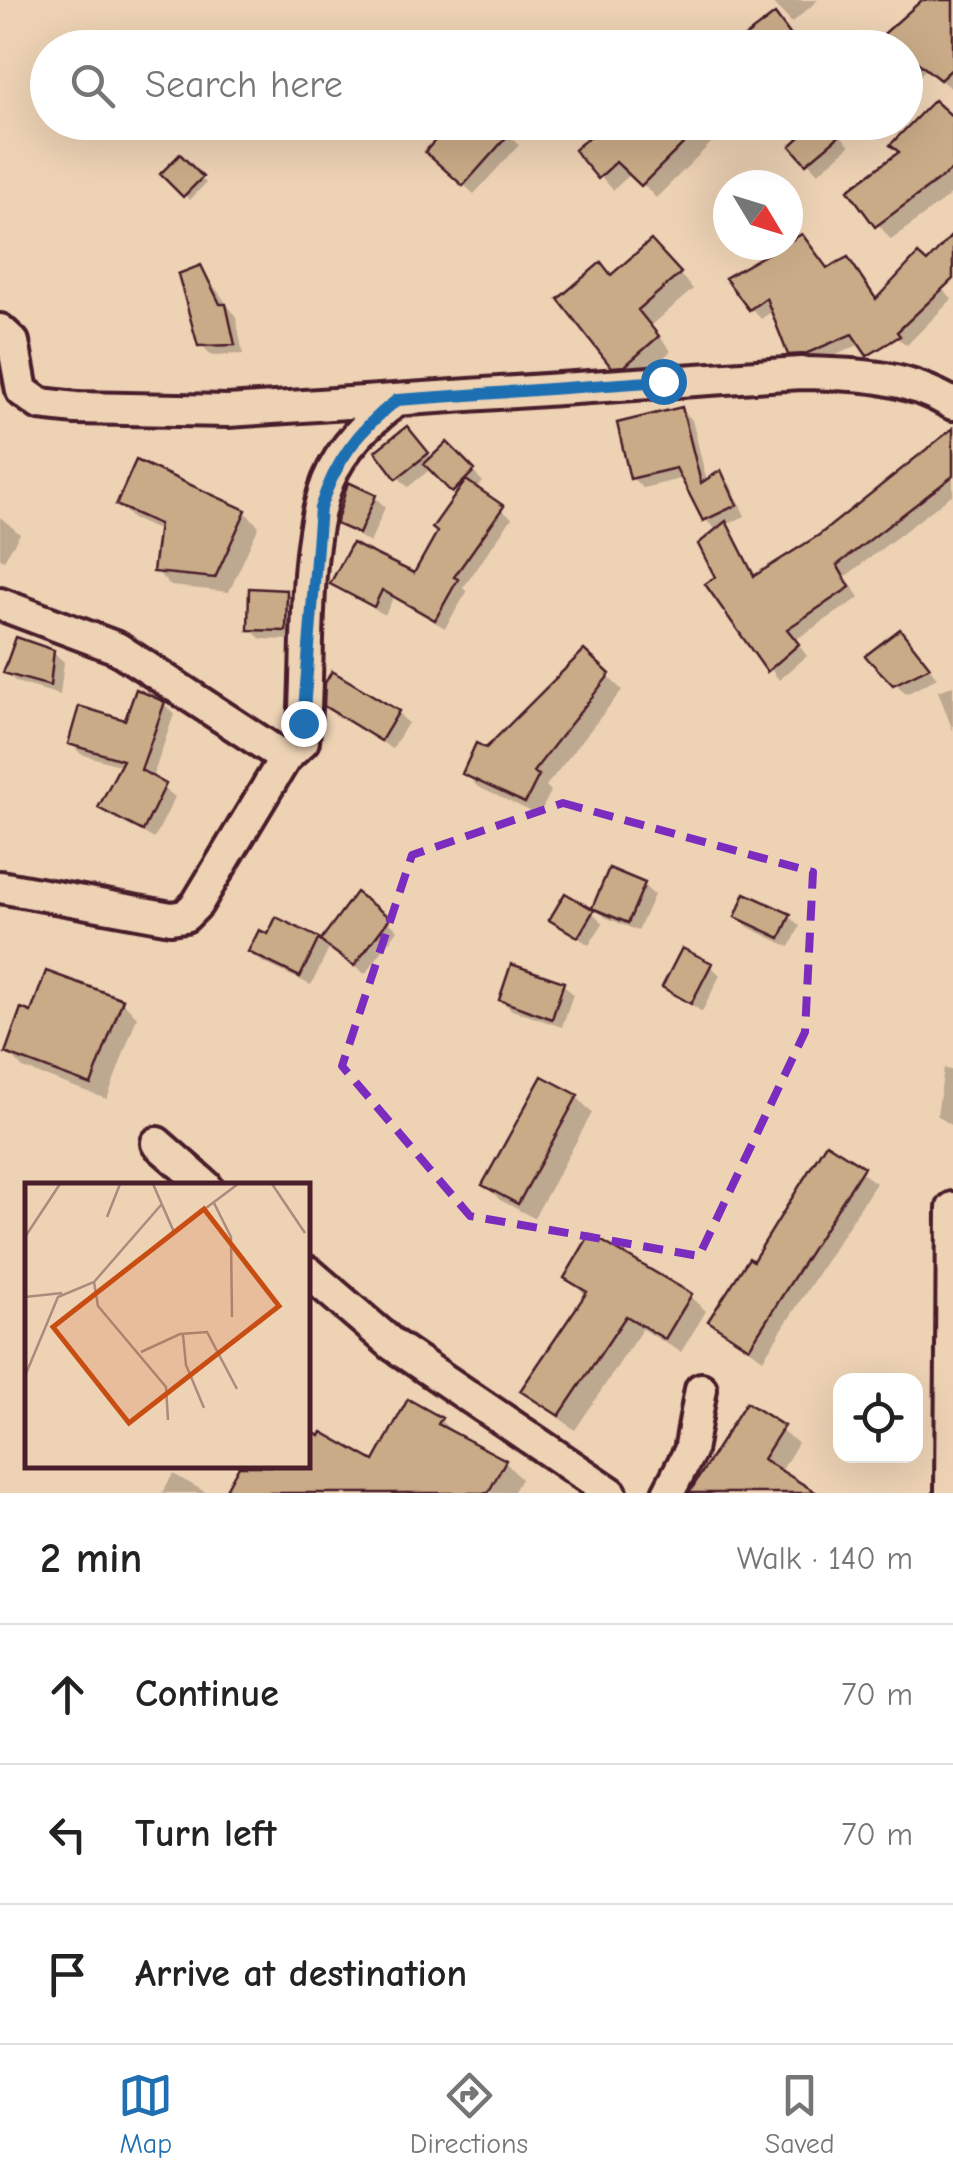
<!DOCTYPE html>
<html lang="en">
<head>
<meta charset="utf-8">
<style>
  body { margin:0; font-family:"Comic Neue",sans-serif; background:#f6f6f6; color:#222 }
  .controls { position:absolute; right:30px; bottom:30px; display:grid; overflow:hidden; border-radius:20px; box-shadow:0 10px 40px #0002 }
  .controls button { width:90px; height:90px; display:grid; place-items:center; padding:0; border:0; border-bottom:2px solid #e0e0e0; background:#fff; color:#222; font:50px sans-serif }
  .compass { position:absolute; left:713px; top:170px; width:90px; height:90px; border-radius:50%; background:#fff; box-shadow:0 10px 40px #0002; rotate:128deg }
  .stop { position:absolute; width:30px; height:30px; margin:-22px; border:8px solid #1f6fb2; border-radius:50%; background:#fff }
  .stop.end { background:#1f6fb2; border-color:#fff; box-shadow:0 2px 10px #0008 }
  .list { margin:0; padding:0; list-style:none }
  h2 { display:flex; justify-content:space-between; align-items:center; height:130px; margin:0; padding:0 40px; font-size:42px }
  h2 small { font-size:32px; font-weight:400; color:#767676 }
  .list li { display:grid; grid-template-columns:65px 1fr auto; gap:30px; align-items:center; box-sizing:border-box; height:140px; padding:0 40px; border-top:2px solid #e0e0e0 }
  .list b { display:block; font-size:38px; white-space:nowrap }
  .list em { font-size:32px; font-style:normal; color:#767676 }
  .icon { flex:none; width:55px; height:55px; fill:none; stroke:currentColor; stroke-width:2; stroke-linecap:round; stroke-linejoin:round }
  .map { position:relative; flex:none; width:953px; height:1493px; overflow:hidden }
  .search { position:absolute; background:#fff; box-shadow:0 10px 40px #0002; left:30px; right:30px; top:30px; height:110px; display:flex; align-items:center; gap:25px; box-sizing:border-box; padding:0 35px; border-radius:55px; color:#767676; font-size:38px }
  .sheet { height:550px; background:#fff }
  nav { display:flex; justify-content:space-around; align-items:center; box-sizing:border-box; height:140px; border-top:2px solid #e0e0e0; background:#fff; font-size:28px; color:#767676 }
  nav a { display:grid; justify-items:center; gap:5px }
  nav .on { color:#1f6fb2 }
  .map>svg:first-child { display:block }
</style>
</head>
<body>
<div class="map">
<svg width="953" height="1493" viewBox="0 0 953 1493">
  <rect width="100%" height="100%" fill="#edd2b4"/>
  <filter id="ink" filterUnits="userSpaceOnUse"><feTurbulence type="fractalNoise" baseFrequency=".01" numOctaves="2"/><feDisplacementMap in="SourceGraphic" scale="20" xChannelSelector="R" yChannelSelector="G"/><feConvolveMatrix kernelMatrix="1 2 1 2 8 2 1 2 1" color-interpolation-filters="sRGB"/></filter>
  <g filter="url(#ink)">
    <path fill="#0003" d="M 770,0 L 818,0 L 792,23 Z
      M 926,0 L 953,1 L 953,90 L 926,69 L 911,84 L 906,79 L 906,48 Z
      M 953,120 L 953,193 L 891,240 L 851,191 Z
      M 495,122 L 519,145 L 474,194 L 438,162 Z
      M 610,122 L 710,122 L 720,134 L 656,198 L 632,173 L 613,190 L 578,150 Z
      M 829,122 L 850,146 L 818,173 L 793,146 Z
      M 180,158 L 206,183 L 190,200 L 164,174 Z
      M 802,237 L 829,270 L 848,260 L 878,301 L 942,289 L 952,299 L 907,345 L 851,306 L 874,338 L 816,364 L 801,364 L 790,354 L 774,310 L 761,319 L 751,308 Z
      M 664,257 L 693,289 L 651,326 L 671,351 L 640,379 L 628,380 L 613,365 L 612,277 Z
      M 201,268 L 236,317 L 243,354 L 211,355 L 201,344 Z
      M 682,409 L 692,420 L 707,482 L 720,474 L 730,484 L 745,516 L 725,525 L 757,577 L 953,441 L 953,494 L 846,576 L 859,598 L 795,640 L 807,656 L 779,680 L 709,585 L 718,578 L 717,531 L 705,519 L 684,478 L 643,488 L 632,478 Z
      M 417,439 L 432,459 L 447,445 L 483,482 L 475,490 L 512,518 L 463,588 L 467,592 L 445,628 L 393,598 L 385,615 L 333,584 L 415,576 L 458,496 L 432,468 L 408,487 L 398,477 Z
      M 375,497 L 385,507 L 370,543 L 339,523 Z
      M 118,504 L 245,512 L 259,526 L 229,592 L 171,586 L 156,571 L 160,531 L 133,519 Z
      M 0,517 L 20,534 L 4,560 L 0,558 Z
      M 286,592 L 297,603 L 295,640 L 261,639 L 250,629 Z
      M 910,642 L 937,678 L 906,694 L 868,656 Z
      M 53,652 L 64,662 L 60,695 L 16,682 L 6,672 Z
      M 584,654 L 622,690 L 546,786 L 551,791 L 539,815 L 478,787 L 465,773 Z
      M 953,686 L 953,731 L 938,691 Z
      M 164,704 L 174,714 L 152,779 L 175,797 L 154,839 L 101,807 L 122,766 L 81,754 L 71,743 Z
      M 326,705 L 398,713 L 408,723 L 392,749 Z
      M 643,885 L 654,895 L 638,931 L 605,917 L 595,907 Z
      M 357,896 L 398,930 L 365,974 L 330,947 L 311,985 L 262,962 L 251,951 L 269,937 L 277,920 L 321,944 Z
      M 592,912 L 603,923 L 589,945 L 552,919 Z
      M 789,916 L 800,926 L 790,947 L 748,927 L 738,917 Z
      M 710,965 L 720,975 L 702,1012 L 665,986 Z
      M 563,984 L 573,994 L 562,1027 L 512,1010 L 501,1000 Z
      M 122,1001 L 137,1017 L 107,1099 L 23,1068 L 8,1052 L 32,1015 Z
      M 944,1068 L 953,1071 L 953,1127 L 937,1115 Z
      M 577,1097 L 592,1113 L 534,1218 L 500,1200 L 485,1184 Z
      M 826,1147 L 876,1183 L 763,1359 L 711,1321 L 754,1264 Z
      M 567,1278 L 690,1296 L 706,1311 L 681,1352 L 642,1329 L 575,1430 L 524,1391 L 587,1296 Z
      M 747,1405 L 798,1443 L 780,1473 L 807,1493 L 693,1493 Z
      M 440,1420 L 457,1436 L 505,1462 L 521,1479 L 513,1493 L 227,1493 L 242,1466 L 308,1466 L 308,1431 L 376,1464 Z
      M 173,1474 L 207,1493 L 162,1493 Z"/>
    <path fill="#c9ab87" stroke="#4a1f2b" stroke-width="2.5" d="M 922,0 L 953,0 L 953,68 L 940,80 L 906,53 L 906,48 L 868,48 Z
      M 775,14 L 800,48 L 730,48 Z
      M 934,100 L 953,117 L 953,169 L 875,227 L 848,190 L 899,152 L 890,145 Z
      M 451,122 L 498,122 L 510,133 L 463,186 L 425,152 Z
      M 606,122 L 705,122 L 641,186 L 616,162 L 598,179 L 574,150 Z
      M 816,122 L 856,122 L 806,164 L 790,146 Z
      M 180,154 L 203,177 L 183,197 L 160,174 Z
      M 802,234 L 827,268 L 848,257 L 876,299 L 918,254 L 927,262 L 953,234 L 953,279 L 897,332 L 900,336 L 867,356 L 852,334 L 805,354 L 788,355 L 766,298 L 749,310 L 725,278 Z
      M 651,240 L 681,273 L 638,310 L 659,336 L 625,366 L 611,367 L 558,299 L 601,262 L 611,275 Z
      M 201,265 L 220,304 L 226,304 L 235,345 L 198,346 L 178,274 Z
      M 682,407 L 701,483 L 721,470 L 737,505 L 703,521 L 676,468 L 630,479 L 617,423 Z
      M 407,426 L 429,453 L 396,479 L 375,451 Z
      M 953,428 L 953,476 L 837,565 L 850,587 L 787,629 L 799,644 L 767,672 L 705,584 L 715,577 L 698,544 L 726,521 L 754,576 L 819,535 Z
      M 447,442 L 475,470 L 452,493 L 424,464 Z
      M 136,460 L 246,510 L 215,578 L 153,572 L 159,524 L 116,505 Z
      M 466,480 L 504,506 L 454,577 L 458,579 L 435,620 L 382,590 L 374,607 L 330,584 L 352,543 L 414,573 L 437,532 L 432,528 Z
      M 348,482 L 376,495 L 359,534 L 336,524 Z
      M 249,588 L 287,590 L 286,631 L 248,630 Z
      M 900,629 L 930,667 L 893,685 L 865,656 Z
      M 16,637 L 54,650 L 50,686 L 3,673 Z
      M 584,650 L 610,674 L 533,772 L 539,775 L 525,803 L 462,774 L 476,743 L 486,748 Z
      M 332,671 L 399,711 L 381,741 L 324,706 L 325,683 Z
      M 136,689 L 165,702 L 141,770 L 166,784 L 143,831 L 98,808 L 123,760 L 68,744 L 79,706 L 125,720 Z
      M 609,868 L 645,883 L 628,923 L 592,908 Z
      M 356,892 L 390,918 L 354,966 L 320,941 Z
      M 565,893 L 594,910 L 578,937 L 549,920 Z
      M 745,893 L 791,914 L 780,938 L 735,917 Z
      M 276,917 L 319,938 L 300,977 L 248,952 L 259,930 L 268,934 Z
      M 682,948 L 712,963 L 691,1004 L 662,987 Z
      M 511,964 L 564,982 L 552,1019 L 499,1000 Z
      M 46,971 L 123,999 L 91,1085 L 5,1053 L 21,1008 L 31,1012 Z
      M 542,1076 L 578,1095 L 518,1204 L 482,1185 Z
      M 826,1143 L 864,1167 L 749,1348 L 708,1321 L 749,1258 L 753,1261 Z
      M 590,1234 L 692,1294 L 665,1339 L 626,1316 L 559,1416 L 520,1391 L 587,1292 L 564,1278 Z
      M 408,1399 L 442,1418 L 438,1424 L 506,1460 L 488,1493 L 224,1493 L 239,1466 L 308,1466 L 308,1430 L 320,1436 L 322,1432 L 374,1461 Z
      M 746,1402 L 784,1426 L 763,1459 L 817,1493 L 689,1493 Z"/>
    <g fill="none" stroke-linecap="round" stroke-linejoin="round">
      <g stroke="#4a1f2b" stroke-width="38">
        <path id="minor" d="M 0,330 L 13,342 L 22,391 L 40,404 L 76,408 L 228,411 L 801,373 C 857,374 904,375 953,404
          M 0,604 L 117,648 L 285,758
          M 0,887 L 171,918 L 185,916 L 197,904 L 285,758 L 303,741 C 310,665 301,550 328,481 C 342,447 368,422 397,400
          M 157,1143 L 206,1186
          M 308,1272 L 393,1345 L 611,1493
          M 668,1493 L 690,1451 L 701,1389
          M 951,1493 L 953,1208"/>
      </g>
      <use href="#minor" stroke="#edd2b4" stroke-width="30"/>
    </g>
  </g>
  <g fill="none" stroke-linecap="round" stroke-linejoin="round" filter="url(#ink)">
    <path stroke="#1f6fb2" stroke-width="12" d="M 303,723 L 320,508 C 335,462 358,430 397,400 L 663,381"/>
  </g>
  <path fill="none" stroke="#7b2cbf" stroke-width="8" stroke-dasharray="20 12" stroke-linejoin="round" d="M 563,803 L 813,872 L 805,1032 L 699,1256 L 470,1216 L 342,1066 L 412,855 Z"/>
  <g transform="translate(25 1183)">
    <rect width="285" height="285" fill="#edd2b4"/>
    <path fill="none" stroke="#ac8a7d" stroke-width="2.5" d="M 128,1 L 149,49 L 213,1M 247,1 L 280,50M 189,20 L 206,54 L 207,134M 82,34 L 95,1M 0,54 L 35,1M 69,99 L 73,123 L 141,204 L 143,237M 0,114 L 37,110M 158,152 L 161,182 L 179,225M 116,169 L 155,151 L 182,149 L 212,206M 0,193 L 33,114 L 69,99 L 136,22"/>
    <path fill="#c84d12" fill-opacity="0.15" stroke="#c84d12" stroke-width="5" d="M 179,26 L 254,123 L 104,240 L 28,144 Z"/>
    <rect width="285" height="285" fill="none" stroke="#4a1f2b" stroke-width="5"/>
  </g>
</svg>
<div class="controls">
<button><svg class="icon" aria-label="locate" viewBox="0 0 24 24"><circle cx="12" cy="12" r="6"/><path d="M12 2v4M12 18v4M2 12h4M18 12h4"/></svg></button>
</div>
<svg class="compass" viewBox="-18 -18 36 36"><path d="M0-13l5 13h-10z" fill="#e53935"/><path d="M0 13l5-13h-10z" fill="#767676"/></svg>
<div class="stop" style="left:663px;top:381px"></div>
<div class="stop end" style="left:303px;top:723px"></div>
<div class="search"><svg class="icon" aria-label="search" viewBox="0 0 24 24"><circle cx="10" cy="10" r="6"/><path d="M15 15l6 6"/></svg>Search here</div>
</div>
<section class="sheet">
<h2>2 min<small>Walk · 140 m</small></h2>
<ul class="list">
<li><svg class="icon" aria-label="ahead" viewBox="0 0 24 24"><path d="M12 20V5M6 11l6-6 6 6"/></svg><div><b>Continue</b></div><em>70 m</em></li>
<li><svg class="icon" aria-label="left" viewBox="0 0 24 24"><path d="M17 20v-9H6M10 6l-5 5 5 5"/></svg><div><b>Turn left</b></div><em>70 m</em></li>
<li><svg class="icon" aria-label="arrive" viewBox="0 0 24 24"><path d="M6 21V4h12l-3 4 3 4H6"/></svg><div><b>Arrive at destination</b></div></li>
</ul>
</section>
<nav>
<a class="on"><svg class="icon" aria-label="map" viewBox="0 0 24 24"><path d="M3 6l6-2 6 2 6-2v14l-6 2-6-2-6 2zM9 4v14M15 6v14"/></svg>Map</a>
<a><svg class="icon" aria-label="directions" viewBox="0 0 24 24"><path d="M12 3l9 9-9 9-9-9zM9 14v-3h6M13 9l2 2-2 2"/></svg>Directions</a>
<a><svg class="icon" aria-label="saved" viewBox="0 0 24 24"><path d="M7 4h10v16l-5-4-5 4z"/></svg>Saved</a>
</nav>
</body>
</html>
